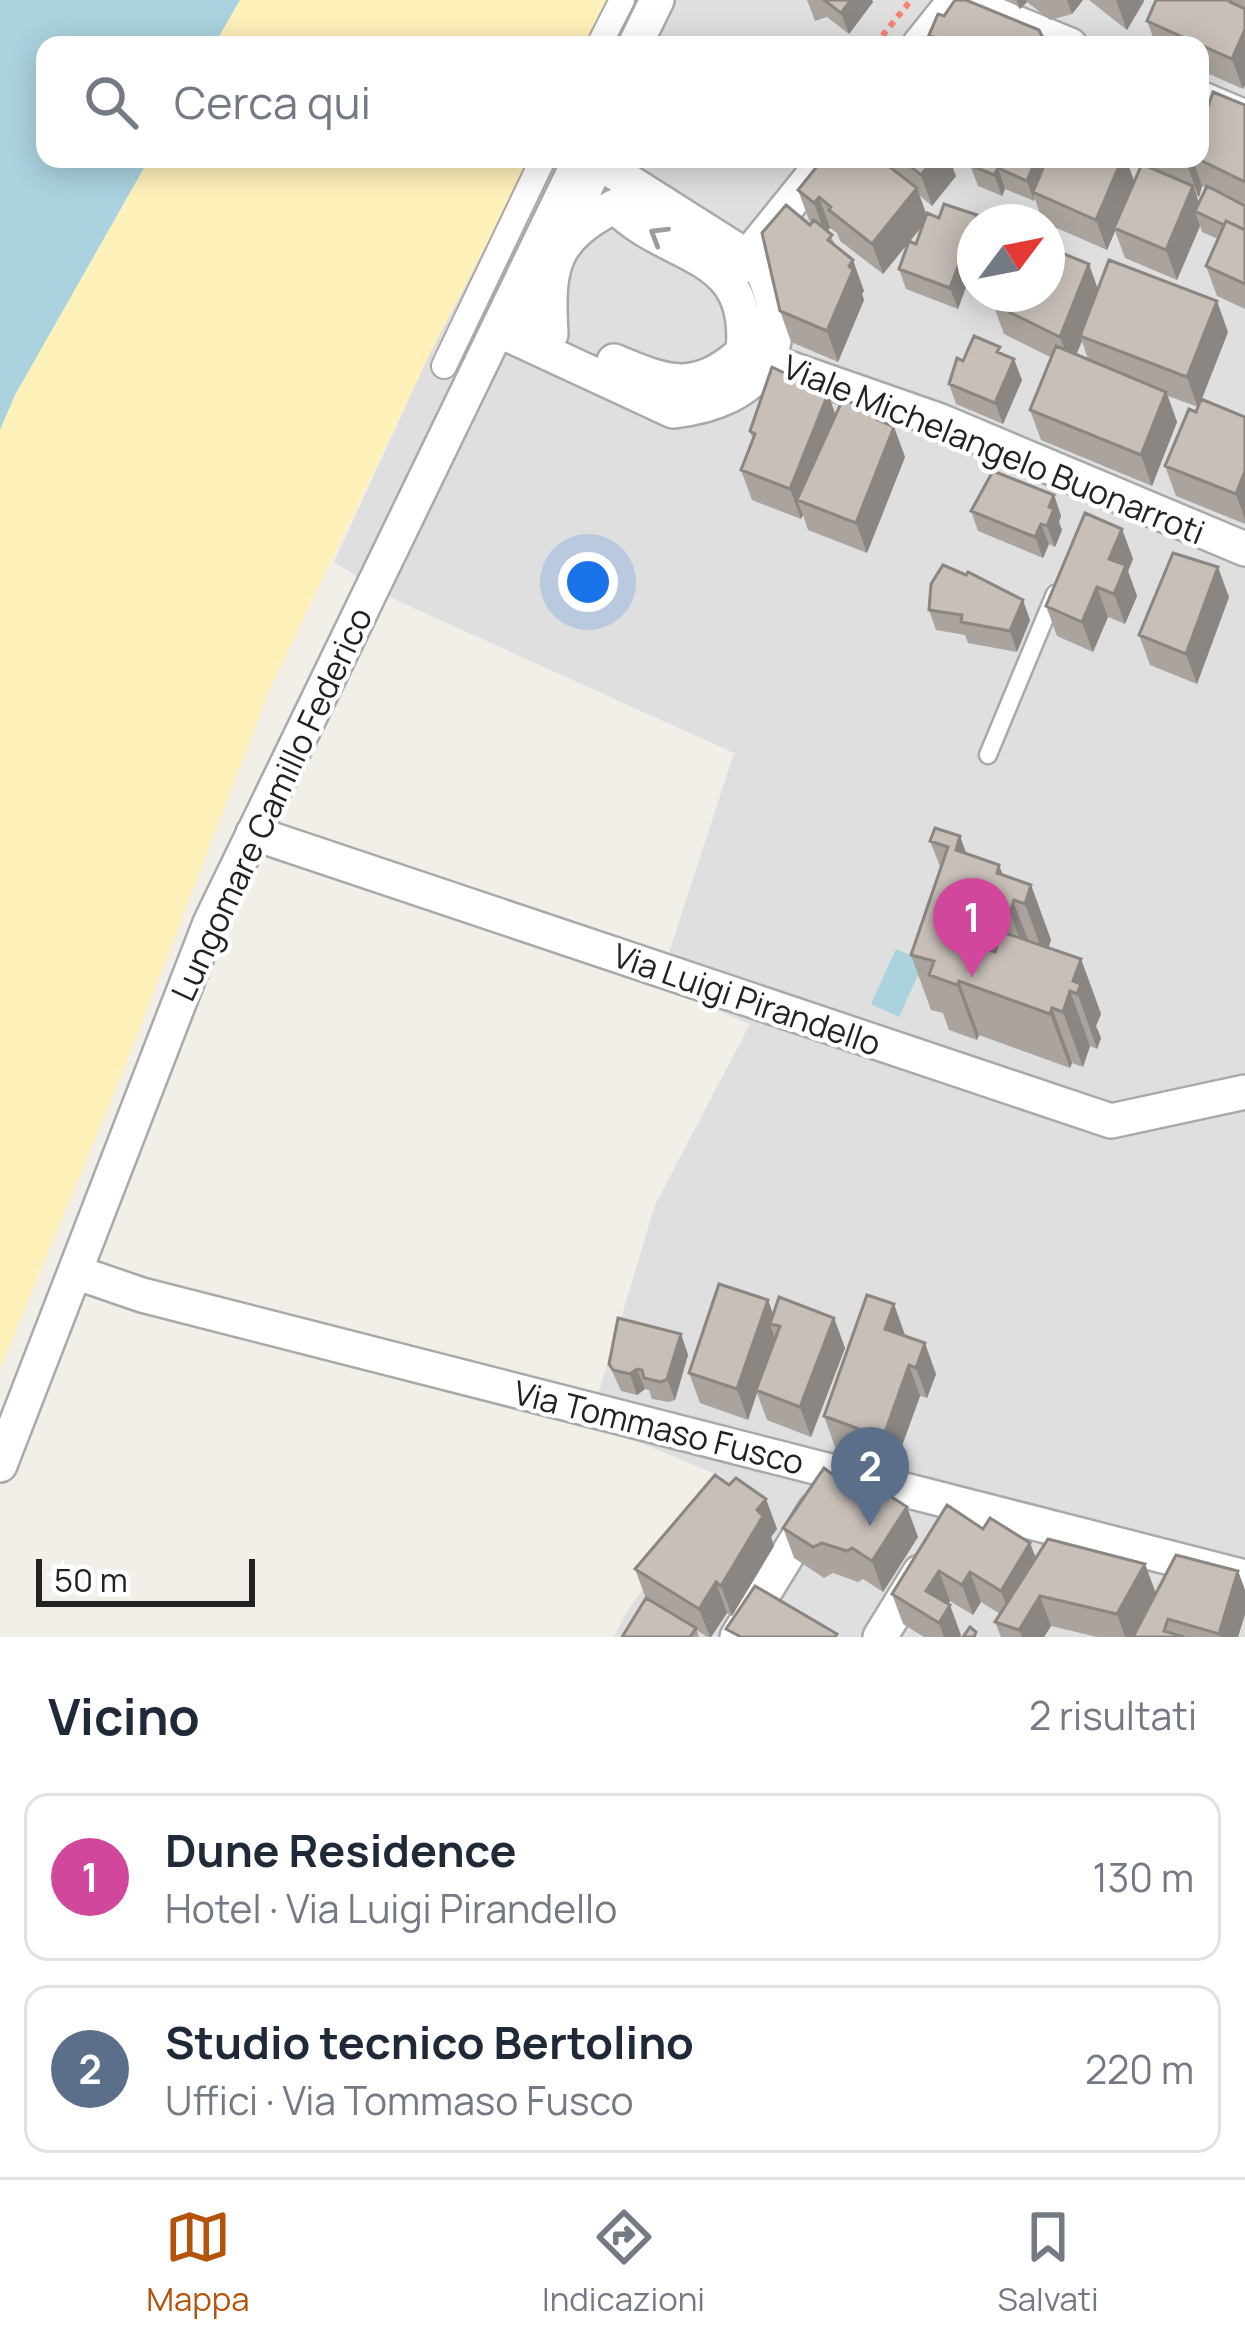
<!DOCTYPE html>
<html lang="it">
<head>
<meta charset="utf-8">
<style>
  body { margin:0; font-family:Manrope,sans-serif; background:#f6f6f7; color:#1f2937 }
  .compass { position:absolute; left:957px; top:204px; width:108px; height:108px; border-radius:50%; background:#fff; box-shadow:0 6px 30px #0003; rotate:58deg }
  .scale { position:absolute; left:36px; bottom:30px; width:219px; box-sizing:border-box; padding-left:12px; border:6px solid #222; border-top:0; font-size:33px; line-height:42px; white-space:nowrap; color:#222; -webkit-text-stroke:9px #fff; paint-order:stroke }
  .you { position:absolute; left:588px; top:582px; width:42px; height:42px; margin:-30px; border:9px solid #fff; border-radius:50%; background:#1a73e8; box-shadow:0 0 0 18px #1a73e833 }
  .badge { display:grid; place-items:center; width:78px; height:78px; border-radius:50%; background:#b45309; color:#fff; font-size:39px; font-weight:700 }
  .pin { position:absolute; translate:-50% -99px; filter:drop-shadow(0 3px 6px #0008) }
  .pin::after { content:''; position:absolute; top:63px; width:42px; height:36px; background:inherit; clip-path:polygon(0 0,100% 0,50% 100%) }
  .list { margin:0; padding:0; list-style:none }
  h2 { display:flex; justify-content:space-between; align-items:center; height:156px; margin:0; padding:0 48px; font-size:51px }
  h2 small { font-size:39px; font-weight:400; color:#747a83 }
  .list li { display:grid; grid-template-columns:78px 1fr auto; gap:36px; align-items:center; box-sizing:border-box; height:168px; margin:0 24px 24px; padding:0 24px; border:3px solid #e0e1e3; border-radius:24px }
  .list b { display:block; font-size:45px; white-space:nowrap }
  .list p { margin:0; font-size:39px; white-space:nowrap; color:#747a83 }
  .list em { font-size:39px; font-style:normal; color:#747a83 }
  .icon { flex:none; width:66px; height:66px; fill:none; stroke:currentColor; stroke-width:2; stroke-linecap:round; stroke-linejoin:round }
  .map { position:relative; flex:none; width:1245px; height:1637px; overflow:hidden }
  .search { position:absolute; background:#fff; box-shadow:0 6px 30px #0003; left:36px; right:36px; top:36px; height:132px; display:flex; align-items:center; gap:30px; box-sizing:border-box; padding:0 42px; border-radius:24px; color:#747a83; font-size:45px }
  .sheet { height:540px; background:#fff }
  nav { display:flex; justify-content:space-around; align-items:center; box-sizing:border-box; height:168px; border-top:3px solid #e0e1e3; background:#fff; font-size:33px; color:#747a83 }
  nav a { display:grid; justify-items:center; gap:6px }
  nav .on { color:#b45309 }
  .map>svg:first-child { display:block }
</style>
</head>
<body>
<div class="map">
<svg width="1245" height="1637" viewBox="0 0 1245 1637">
  <rect width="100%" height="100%" fill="#f2efe9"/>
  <path fill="#e0dfdf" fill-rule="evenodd" d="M 610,0 L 1245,0 L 1245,1637 L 614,1637 L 626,1613 L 723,1477 L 590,1422 L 655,1205 L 750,1024 L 658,986 L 734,753 L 396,600 L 334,562 L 431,351 L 531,159 L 1200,159 L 1200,45 L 588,45 ZM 975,222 L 1047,222 L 1047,294 L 975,294 Z"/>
  <path fill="#fff1ba" d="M 240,0 L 610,0 L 588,45 L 214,45 Z
    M 149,159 L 531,159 L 431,351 L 269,691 L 127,1062 L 0,1369 L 0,430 L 15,395 Z"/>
  <path fill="#aad3df" d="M 0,0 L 240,0 L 214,45 L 45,45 L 45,159 L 149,159 L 15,395 L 0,430 Z
    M 896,949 L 924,962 L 899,1017 L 871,1004 Z"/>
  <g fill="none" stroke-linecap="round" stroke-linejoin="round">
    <g stroke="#a9a9a9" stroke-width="21">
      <path id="service" d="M 988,755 L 1055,594"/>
    </g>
    <g stroke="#a9a9a9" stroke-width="28">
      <path id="pedestrian" d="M 599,45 L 622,0
        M 444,366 L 543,159"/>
    </g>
    <g stroke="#a9a9a9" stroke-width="38">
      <path id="minor" d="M 960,0 L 1070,45
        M 635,45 L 657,0
        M 919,45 L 955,0
        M 1200,98 L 1245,117
        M 598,162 L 759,264 C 800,347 762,401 673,411 L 513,337 Z
        M 733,274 L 826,159
        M 551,334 C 547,265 552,239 615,206 C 669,262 753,248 743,352
        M 743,352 L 938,420 L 1245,549
        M 614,361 C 668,384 696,394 743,352
        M 253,833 L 1111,1121 L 1245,1092
        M 75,1272 L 142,1295 L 1245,1577
        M 0,1465 L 210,923 L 580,159
        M 737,1637 L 815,1510
        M 880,1637 L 920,1572"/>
    </g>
    <path stroke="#fa8072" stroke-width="6" stroke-dasharray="6 6" stroke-linecap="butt" d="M 875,45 L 911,0"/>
    <use href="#service" stroke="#fff" stroke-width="16"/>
    <use href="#pedestrian" stroke="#fff" stroke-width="24"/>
    <use href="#minor" stroke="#fff" stroke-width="33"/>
  </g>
  <path fill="#aba49e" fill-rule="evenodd" d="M 807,0 L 872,0 L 873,2 L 849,34 L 827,17 L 815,21 Z
    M 1011,0 L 1083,0 L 1072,14 L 1050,20 L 1027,2 L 1020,9 Z
    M 1089,0 L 1144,0 L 1144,2 L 1127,30 Z
    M 1156,0 L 1245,0 L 1245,85 L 1243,89 L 1200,70 L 1200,45 L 1156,45 L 1147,21 Z
    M 1245,105 L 1245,309 L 1217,296 L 1206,266 L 1218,239 L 1202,232 L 1200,226 L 1177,280 L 1125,258 L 1115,231 L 1107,250 L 1043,222 L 1035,199 L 1034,201 L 1005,189 L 1002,196 L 978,186 L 970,165 L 973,159 L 1200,159 ZM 1128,163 L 1140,169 L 1134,181 ZM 1202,186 L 1206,188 L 1199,202 L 1197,197 Z
    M 876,159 L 961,159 L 953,169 L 956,176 L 932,206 L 919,195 L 927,216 L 975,222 L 975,262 L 958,309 L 906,289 L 899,269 L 908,243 L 883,274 L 840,241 L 837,233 L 830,228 L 827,231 L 864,291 L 862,294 L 864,300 L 838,362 L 791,342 L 780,311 L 812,223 L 809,220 L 798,190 L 878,165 L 880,163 ZM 924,224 L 916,244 L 910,241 Z
    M 1098,288 L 1228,332 L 1202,399 L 1245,417 L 1245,524 L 1176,496 L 1165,466 L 1198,407 L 1168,396 L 1177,422 L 1152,486 L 1041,440 L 1030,410 L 1052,358 L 1004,334 L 993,304 ZM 1082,341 L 1088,359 L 1076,355 Z
    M 963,361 L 1022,380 L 1003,424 L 956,404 L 949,384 Z
    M 828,394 L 835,415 L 881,421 L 894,427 L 905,457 L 867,553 L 808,530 L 803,515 L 801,519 L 752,500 L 741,470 L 753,440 L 750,431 Z
    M 1054,495 L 1061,516 L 1059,522 L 1062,530 L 1055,547 L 1049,544 L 1043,558 L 978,531 L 971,511 Z
    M 1122,529 L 1133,559 L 1128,571 L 1137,596 L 1125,624 L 1108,617 L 1093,652 L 1057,636 L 1046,606 Z
    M 1229,597 L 1197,684 L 1150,665 L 1139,635 Z
    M 929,610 L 1030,620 L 1017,652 L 968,643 L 965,635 L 936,630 Z
    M 930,841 L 999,865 L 1003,876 L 1031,885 L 1051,940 L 1048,948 L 1081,959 L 1101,1014 L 1096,1026 L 1101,1038 L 1097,1049 L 1090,1046 L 1083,1067 L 1072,1063 L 1070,1068 L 979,1035 L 977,1040 L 949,1030 L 943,1013 L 931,1010 L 911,955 L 941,869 Z
    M 768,1300 L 773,1315 L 834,1318 L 845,1348 L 811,1437 L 767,1420 L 757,1393 L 748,1420 L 700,1403 L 689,1373 Z
    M 894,1304 L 904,1336 L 936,1374 L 927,1398 L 920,1396 L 894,1468 L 835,1447 L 824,1416 Z
    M 681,1334 L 688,1355 L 675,1400 L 669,1402 L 652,1399 L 649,1390 L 645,1389 L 637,1395 L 621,1391 L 609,1364 Z
    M 729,1485 L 766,1499 L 777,1529 L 771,1537 L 774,1546 L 732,1616 L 727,1613 L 711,1637 L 707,1637 L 697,1630 L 699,1637 L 622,1637 L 646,1599 L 635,1569 Z
    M 864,1498 L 907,1507 L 918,1537 L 883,1592 L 863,1579 L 858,1582 L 833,1573 L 824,1578 L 794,1558 L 783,1528 Z
    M 983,1529 L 1036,1558 L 1145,1564 L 1156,1593 L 1238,1571 L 1245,1590 L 1245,1614 L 1238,1637 L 1097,1637 L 1051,1626 L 1044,1637 L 1001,1637 L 995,1622 L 1000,1614 L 981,1602 L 973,1615 L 950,1601 L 948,1604 L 961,1637 L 924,1637 L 903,1624 L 892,1594 Z"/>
  <path fill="#8b8681" d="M 851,0 L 872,0 L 873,2 L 849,34 L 841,13 Z
    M 1017,0 L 1026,0 L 1027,2 L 1020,9 Z
    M 1067,0 L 1083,0 L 1072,14 Z
    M 1116,0 L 1144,0 L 1127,30 Z
    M 1245,29 L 1245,85 L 1243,89 L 1232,59 Z
    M 934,159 L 961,159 L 953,169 L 956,176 L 932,206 L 921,175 Z
    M 1036,159 L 1052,159 L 1033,192 L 1034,201 L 1027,181 Z
    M 1122,159 L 1126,159 L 1135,184 L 1107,250 L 1096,220 Z
    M 1190,159 L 1193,159 L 1202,186 L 1199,198 L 1188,167 Z
    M 998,168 L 1005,189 L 1002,196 L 994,175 Z
    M 1193,186 L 1204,216 L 1195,211 L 1200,226 L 1177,280 L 1166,250 Z
    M 917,188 L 928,219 L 883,274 L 872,244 Z
    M 819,197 L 830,228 L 825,234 L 814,203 Z
    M 977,215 L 980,222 L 975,222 L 975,262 L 958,309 L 950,288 Z
    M 853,260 L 864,291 L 862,294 L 864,300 L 838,362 L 827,331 L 849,266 Z
    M 1089,264 L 1100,295 L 1080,336 L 1082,341 L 1071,367 L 1060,337 Z
    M 1217,301 L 1228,332 L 1198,408 L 1187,377 Z
    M 1014,359 L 1022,380 L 1003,424 L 995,403 Z
    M 1166,392 L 1177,422 L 1152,486 L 1141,455 Z
    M 828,394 L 839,424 L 797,500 L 803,515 L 801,519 L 790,489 Z
    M 878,413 L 889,441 L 894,427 L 905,457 L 867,553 L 856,523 Z
    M 1245,471 L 1245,520 L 1236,494 Z
    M 1054,495 L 1061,516 L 1059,522 L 1062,530 L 1055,547 L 1047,526 L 1049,507 Z
    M 1041,524 L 1049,544 L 1043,558 L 1035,537 Z
    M 1122,529 L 1133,559 L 1128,571 L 1137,596 L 1125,624 L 1114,594 L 1109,559 Z
    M 1218,567 L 1229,597 L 1197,684 L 1186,654 Z
    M 1097,587 L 1108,617 L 1093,652 L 1082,622 Z
    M 1023,600 L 1030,620 L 1017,652 L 1010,631 Z
    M 960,836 L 980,891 L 956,850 Z
    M 999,865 L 1034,955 L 1029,967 L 997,873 Z
    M 1031,885 L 1051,940 L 1045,959 L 1025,904 Z
    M 988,905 L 1008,960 L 975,945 Z
    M 1081,959 L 1101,1014 L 1096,1026 L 1101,1038 L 1097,1049 L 1073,981 Z
    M 959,981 L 979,1035 L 977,1040 L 957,985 Z
    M 1070,991 L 1090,1046 L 1083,1067 L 1063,1012 Z
    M 1052,1008 L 1072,1063 L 1070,1068 L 1050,1014 Z
    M 768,1300 L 777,1325 L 770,1324 L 775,1339 L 748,1420 L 737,1389 Z
    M 894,1304 L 905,1335 L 896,1359 L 885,1329 Z
    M 834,1318 L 845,1348 L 811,1437 L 800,1407 Z
    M 681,1334 L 688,1355 L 675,1400 L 667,1379 Z
    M 925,1343 L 936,1374 L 927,1398 L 916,1368 Z
    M 909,1365 L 920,1396 L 894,1468 L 883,1438 Z
    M 637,1369 L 645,1389 L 637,1395 L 630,1374 Z
    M 766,1499 L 777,1529 L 771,1537 L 774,1546 L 732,1616 L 721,1586 L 757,1510 Z
    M 907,1507 L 918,1537 L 883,1592 L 872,1561 Z
    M 1030,1543 L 1042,1573 L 1012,1621 L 1001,1591 Z
    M 1145,1564 L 1156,1595 L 1132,1637 L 1125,1637 L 1117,1614 Z
    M 939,1571 L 950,1601 L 937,1621 L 926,1591 Z
    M 1238,1571 L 1245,1590 L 1245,1614 L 1238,1637 L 1221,1637 L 1219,1634 Z
    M 970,1572 L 981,1602 L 973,1615 L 962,1585 Z
    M 716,1582 L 727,1613 L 711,1637 L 710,1637 L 699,1609 Z
    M 1040,1596 L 1051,1626 L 1044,1637 L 1022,1637 L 1019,1630 Z
    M 950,1605 L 961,1635 L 960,1637 L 944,1637 L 939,1623 Z"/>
  <path fill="#c7bfb8" stroke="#8b8681" stroke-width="3" d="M 824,0 L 851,0 L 841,13 Z
    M 955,0 L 966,0 L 1039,30 L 1042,36 L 1039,45 L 938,45 L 931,42 L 933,37 L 929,35 L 938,14 L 944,16 Z
    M 1156,0 L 1231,0 L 1230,2 L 1245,9 L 1245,29 L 1232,59 L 1147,21 Z
    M 1213,92 L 1245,105 L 1245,182 L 1198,159 L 1200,159 L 1200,131 Z
    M 823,159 L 870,159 L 878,165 L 882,161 L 917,188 L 872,244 L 829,210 L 831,207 L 819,197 L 814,203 L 798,190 Z
    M 901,159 L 934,159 L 921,175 Z
    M 973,159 L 1036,159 L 1027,181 L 998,168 L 994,175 L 970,165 Z
    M 1047,159 L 1122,159 L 1096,220 L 1033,192 Z
    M 1171,159 L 1190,159 L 1188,167 Z
    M 1142,164 L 1193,186 L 1166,250 L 1114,228 Z
    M 1207,186 L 1245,206 L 1245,230 L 1226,221 L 1224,225 L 1195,211 Z
    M 944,204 L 977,215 L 950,288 L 899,269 L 909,241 L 916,244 L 927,213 L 939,218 Z
    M 786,205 L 810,225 L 814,220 L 832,235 L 828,240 L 853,260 L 849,266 L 853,270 L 827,331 L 780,311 L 762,233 Z
    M 1226,221 L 1245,230 L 1245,284 L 1206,266 Z
    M 1047,247 L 1089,264 L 1060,337 L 993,304 L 996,294 L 1047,294 Z
    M 1109,260 L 1217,301 L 1187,377 L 1080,336 Z
    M 974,336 L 1000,347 L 997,352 L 1014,359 L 995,403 L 949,384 L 957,358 L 963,361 Z
    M 1056,346 L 1166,392 L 1141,455 L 1030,410 Z
    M 772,367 L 828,394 L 790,489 L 741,470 L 755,434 L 750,431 Z
    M 843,399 L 878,413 L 876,419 L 894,427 L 856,523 L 797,500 Z
    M 1201,399 L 1245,417 L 1245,471 L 1236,494 L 1165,466 L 1189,409 L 1196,412 Z
    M 993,471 L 1054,495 L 1049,507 L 1054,509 L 1047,526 L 1041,524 L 1035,537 L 971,511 Z
    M 1085,513 L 1122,529 L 1109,559 L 1126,565 L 1114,594 L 1097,587 L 1082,622 L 1046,606 Z
    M 1173,553 L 1218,567 L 1186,654 L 1139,635 Z
    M 943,565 L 966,575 L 968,572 L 1023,600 L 1010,631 L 961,622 L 962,615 L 929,610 L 931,584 Z
    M 935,828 L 960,836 L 956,850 L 999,865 L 997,873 L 1031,885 L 1025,904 L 1014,900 L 1010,913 L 988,905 L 975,945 L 995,952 L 1002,932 L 1081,959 L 1073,981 L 1081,984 L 1077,994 L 1070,991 L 1063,1012 L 1052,1008 L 1050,1014 L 959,981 L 957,985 L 929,975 L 934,961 L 911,955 L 948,847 L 930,841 Z
    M 719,1284 L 768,1300 L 737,1389 L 689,1373 Z
    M 867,1295 L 894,1304 L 885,1329 L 925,1343 L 916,1368 L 909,1365 L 883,1438 L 824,1416 Z
    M 779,1297 L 834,1318 L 800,1407 L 756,1390 L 780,1326 L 770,1324 Z
    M 618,1318 L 681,1334 L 667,1379 L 661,1382 L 644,1378 L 642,1370 L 637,1369 L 630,1374 L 613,1370 L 609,1364 Z
    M 824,1468 L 864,1498 L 868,1493 L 881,1502 L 887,1494 L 907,1507 L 872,1561 L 852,1548 L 847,1551 L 822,1543 L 813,1547 L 783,1528 Z
    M 715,1475 L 729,1485 L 736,1478 L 766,1499 L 757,1510 L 763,1516 L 721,1586 L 716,1582 L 699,1609 L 635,1569 Z
    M 947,1505 L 983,1529 L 990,1518 L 1030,1543 L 1001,1591 L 970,1572 L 962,1585 L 939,1571 L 926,1591 L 950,1605 L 939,1623 L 892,1594 Z
    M 1048,1539 L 1145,1564 L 1117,1614 L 1040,1596 L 1019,1630 L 995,1622 Z
    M 1176,1555 L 1238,1571 L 1219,1634 L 1168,1619 L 1164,1631 L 1184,1637 L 1133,1637 Z
    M 755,1586 L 837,1634 L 835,1637 L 741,1637 L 726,1629 Z
    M 646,1598 L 696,1628 L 690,1637 L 622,1637 Z
    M 970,1627 L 976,1632 L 974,1637 L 963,1637 Z"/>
  <defs><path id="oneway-chevron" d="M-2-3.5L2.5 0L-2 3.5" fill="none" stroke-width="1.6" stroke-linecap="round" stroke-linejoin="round" transform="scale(3)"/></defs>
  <use stroke="#9c9c9c" href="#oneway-chevron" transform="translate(658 235) rotate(-149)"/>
  <g text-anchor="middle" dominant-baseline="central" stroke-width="9" stroke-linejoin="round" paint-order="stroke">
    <g font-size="33" fill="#222" stroke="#fff">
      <text transform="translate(994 449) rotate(22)">Viale Michelangelo Buonarroti</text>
      <text transform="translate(271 804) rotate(-65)">Lungomare Camillo Federico</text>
      <text transform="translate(747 999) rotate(19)">Via Luigi Pirandello</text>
      <text transform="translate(659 1427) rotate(14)">Via Tommaso Fusco</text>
    </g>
  </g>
</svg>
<svg class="compass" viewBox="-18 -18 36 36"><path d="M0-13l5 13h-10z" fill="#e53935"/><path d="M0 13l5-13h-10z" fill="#747a83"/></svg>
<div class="scale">50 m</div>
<div class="you"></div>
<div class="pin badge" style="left:972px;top:977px;background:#d1479c">1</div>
<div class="pin badge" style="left:870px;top:1526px;background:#5c6f8a">2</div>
<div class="search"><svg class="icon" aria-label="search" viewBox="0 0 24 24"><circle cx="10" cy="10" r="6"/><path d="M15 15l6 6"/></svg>Cerca qui</div>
</div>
<section class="sheet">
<h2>Vicino<small>2 risultati</small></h2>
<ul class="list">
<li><span class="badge" style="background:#d1479c">1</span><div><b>Dune Residence</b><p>Hotel · Via Luigi Pirandello</p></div><em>130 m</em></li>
<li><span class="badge" style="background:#5c6f8a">2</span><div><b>Studio tecnico Bertolino</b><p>Uffici · Via Tommaso Fusco</p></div><em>220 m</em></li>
</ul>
</section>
<nav>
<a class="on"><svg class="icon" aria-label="map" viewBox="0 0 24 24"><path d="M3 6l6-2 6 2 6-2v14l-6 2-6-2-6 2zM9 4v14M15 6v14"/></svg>Mappa</a>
<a><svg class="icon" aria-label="directions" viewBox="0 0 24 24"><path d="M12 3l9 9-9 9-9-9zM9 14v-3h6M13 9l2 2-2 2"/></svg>Indicazioni</a>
<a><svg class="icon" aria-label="saved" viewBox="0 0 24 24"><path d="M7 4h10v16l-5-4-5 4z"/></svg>Salvati</a>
</nav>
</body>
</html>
